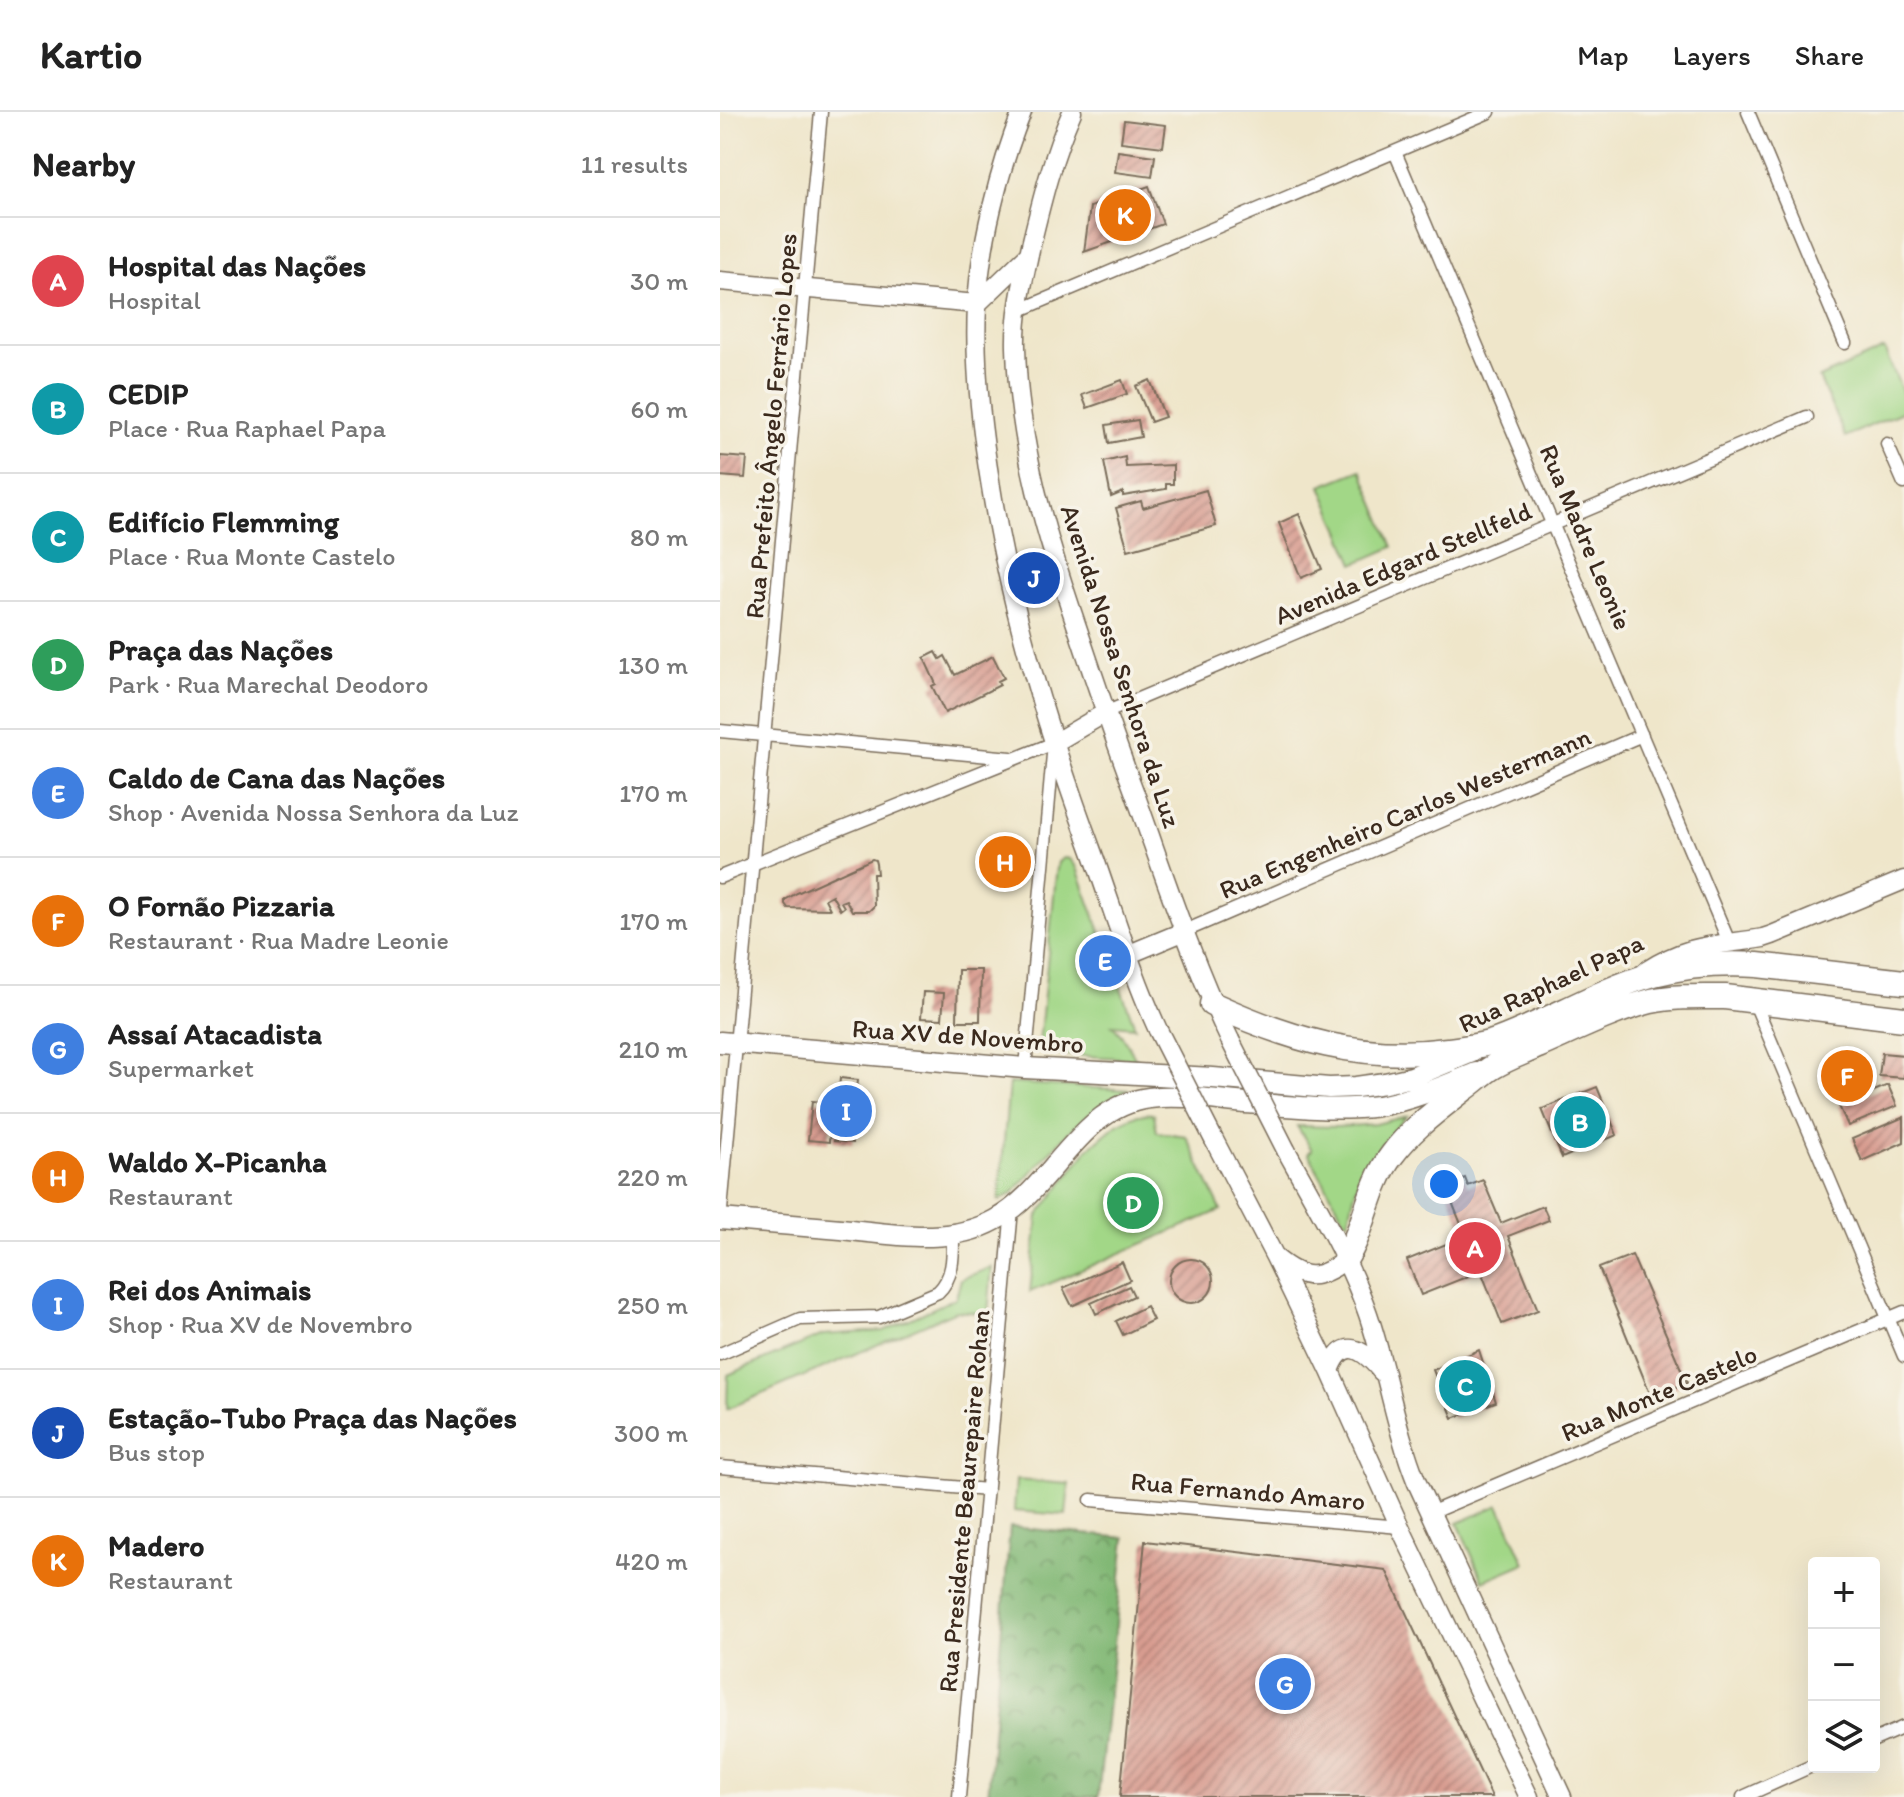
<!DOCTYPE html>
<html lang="en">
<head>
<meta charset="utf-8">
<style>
  body { margin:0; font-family:Itim,sans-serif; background:#f2f2f2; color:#222 }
  .controls { position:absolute; right:24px; bottom:24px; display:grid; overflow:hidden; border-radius:8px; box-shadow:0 8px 32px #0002 }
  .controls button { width:72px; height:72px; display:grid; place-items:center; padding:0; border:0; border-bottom:2px solid #e0e0e0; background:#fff; color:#222; font:40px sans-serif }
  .you { position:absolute; left:724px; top:1072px; width:28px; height:28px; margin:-20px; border:6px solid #fff; border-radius:50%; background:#1a73e8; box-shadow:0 0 0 12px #1a73e833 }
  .badge { display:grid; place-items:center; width:52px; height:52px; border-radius:50%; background:#d1495b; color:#fff; font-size:26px; font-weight:700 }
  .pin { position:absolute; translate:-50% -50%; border:4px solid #fff; box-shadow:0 2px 8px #0006 }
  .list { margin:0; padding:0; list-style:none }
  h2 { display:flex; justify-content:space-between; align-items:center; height:104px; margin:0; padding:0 32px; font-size:34px }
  h2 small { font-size:26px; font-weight:400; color:#767676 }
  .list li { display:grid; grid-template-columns:52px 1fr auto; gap:24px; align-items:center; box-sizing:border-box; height:128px; padding:0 32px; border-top:2px solid #e0e0e0 }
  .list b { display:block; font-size:30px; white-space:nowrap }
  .list p { margin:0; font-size:26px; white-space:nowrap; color:#767676 }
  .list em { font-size:26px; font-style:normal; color:#767676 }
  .icon { flex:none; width:44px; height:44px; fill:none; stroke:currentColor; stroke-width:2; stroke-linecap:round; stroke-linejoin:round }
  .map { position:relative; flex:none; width:1184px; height:1685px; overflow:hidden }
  header { display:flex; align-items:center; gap:48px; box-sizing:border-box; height:112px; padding:0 40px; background:#fff; border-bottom:2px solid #e0e0e0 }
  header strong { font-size:38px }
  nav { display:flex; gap:44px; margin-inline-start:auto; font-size:28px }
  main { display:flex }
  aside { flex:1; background:#fff }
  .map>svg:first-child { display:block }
</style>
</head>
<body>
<header>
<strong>Kartio</strong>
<nav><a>Map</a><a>Layers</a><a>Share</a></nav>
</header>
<main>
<aside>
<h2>Nearby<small>11 results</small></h2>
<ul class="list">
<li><span class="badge" style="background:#e0444e">A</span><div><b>Hospital das Nações</b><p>Hospital</p></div><em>30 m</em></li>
<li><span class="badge" style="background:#0f9aa8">B</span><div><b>CEDIP</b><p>Place · Rua Raphael Papa</p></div><em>60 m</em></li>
<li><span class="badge" style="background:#0f9aa8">C</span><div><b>Edifício Flemming</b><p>Place · Rua Monte Castelo</p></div><em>80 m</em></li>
<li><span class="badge" style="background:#2e9e5b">D</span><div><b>Praça das Nações</b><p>Park · Rua Marechal Deodoro</p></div><em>130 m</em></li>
<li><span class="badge" style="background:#3f7fe0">E</span><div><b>Caldo de Cana das Nações</b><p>Shop · Avenida Nossa Senhora da Luz</p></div><em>170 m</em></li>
<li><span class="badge" style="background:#e8710a">F</span><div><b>O Fornão Pizzaria</b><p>Restaurant · Rua Madre Leonie</p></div><em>170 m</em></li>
<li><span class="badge" style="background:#3f7fe0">G</span><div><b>Assaí Atacadista</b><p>Supermarket</p></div><em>210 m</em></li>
<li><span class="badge" style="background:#e8710a">H</span><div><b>Waldo X-Picanha</b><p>Restaurant</p></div><em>220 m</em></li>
<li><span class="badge" style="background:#3f7fe0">I</span><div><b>Rei dos Animais</b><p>Shop · Rua XV de Novembro</p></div><em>250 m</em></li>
<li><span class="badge" style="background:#1a4fb4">J</span><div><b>Estação-Tubo Praça das Nações</b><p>Bus stop</p></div><em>300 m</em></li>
<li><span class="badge" style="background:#e8710a">K</span><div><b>Madero</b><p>Restaurant</p></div><em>420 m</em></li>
</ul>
</aside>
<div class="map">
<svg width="1184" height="1685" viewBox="0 0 1184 1685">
  <defs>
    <pattern id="forest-crowns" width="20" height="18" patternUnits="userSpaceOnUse" patternTransform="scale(2)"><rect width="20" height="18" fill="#81b874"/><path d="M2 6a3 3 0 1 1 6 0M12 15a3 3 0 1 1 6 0" fill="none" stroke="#6b965f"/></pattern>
    <pattern id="building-hatch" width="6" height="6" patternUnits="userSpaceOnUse" patternTransform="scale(2)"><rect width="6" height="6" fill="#d89c90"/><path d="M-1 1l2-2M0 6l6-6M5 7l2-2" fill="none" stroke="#b07f75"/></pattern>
  </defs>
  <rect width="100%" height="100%" fill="#f7f3e8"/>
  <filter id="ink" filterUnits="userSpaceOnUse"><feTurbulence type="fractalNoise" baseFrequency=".0125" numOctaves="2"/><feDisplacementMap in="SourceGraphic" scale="16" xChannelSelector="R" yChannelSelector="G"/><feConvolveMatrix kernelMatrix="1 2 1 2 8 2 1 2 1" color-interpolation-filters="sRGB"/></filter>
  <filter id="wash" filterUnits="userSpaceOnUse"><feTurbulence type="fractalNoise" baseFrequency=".006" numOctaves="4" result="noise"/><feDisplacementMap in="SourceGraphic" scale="32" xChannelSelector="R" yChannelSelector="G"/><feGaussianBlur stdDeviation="1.8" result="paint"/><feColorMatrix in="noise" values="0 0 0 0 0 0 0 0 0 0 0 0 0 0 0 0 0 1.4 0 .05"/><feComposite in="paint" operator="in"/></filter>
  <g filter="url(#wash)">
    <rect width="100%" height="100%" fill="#efe6ca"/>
    <path fill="#a2d787" stroke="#6e8052" stroke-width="2" d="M 1164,237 L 1184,283 L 1184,299 L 1125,325 L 1099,266 Z
      M 641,358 L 673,435 L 634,452 L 601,374 Z
      M 344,746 L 350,747 L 357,756 L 415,915 L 392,913 L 403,925 L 416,947 L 328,942 L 321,938 L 319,932 L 336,763 L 338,750 Z
      M 289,971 L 409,978 C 360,999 328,1043 292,1082 L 279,1088 Z
      M 430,1001 L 434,1002 L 437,1020 L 466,1024 L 501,1098 L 310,1180 L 318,1104 L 368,1037 L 397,1012 L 414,1004 Z
      M 687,1004 C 667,1025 647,1049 636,1077 C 633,1086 631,1098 629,1108 L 625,1108 L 588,1041 L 592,1038 L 577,1014 L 617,1015 L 656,1012 Z
      M 272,1155 L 268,1202 L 236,1199 L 7,1297 L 8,1263 L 103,1223 L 164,1219 L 236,1186 L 241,1167 Z
      M 296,1368 L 349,1372 L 346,1403 L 294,1399 Z
      M 779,1393 L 805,1451 L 763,1469 L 738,1411 Z"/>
    <path fill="url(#forest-crowns)" stroke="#5e7149" stroke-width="2" d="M 290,1415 L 405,1426 L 378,1685 L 268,1685 Z"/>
    <g id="blocks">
      <path fill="url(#building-hatch)" d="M 404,8 L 446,13 L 443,35 L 401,30 Z
        M 398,39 L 435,44 L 432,65 L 395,60 Z
        M 429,74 L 443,112 L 364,140 L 370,95 Z
        M 402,268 L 407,282 L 367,296 L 362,283 Z
        M 430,268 L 445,305 L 431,310 L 416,274 Z
        M 418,308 L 421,325 L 389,331 L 386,313 Z
        M 0,344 L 27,346 L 25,366 L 0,364 Z
        M 405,345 L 406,355 L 453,353 L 453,372 L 446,372 L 446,377 L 403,384 L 403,380 L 391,385 L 384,350 Z
        M 486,378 L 496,414 L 408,438 L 396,396 L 421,389 L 423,396 Z
        M 579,402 L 602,457 L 581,466 L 559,411 Z
        M 311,445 L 322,485 L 317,487 L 305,447 Z
        M 216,540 L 220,547 L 225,544 L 235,563 L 273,544 L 284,566 L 278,569 L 280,573 L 225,601 L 212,574 L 216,572 L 204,546 Z
        M 276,738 L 293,739 L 290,769 L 273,768 Z
        M 152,747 L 155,748 L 156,752 L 157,762 L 153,762 L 154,794 L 149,799 L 132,799 L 126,788 L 121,790 L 124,795 L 120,798 L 112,783 L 105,787 L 110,797 L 68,796 L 65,792 L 65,788 L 77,781 Z
        M 238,858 L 261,858 L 260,909 L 237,909 Z
        M 203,880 L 224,881 L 222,907 L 201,906 Z
        M 1162,941 L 1184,943 L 1184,966 L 1159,964 Z
        M 120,966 L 138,968 L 132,1031 L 114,1029 Z
        M 1168,973 L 1177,994 L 1128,1014 L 1119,994 Z
        M 877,975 L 897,1023 L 842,1046 L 822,997 Z
        M 92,989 L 113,991 L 109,1030 L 88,1028 Z
        M 1184,1005 L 1184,1030 L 1142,1049 L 1132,1027 Z
        M 745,1066 L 748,1074 L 763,1068 L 781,1111 L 823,1094 L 829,1108 L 788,1124 L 818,1198 L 782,1212 L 761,1159 L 701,1183 L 687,1148 L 746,1124 L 729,1083 L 740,1078 L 736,1069 Z
        M 912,1143 L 967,1271 L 931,1284 L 879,1156 Z
        M449 1169a22 22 0 1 1 44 0a22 22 0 1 1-44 0Z
        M 402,1150 L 410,1168 L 352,1194 L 343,1176 Z
        M 409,1174 L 414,1184 L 376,1202 L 371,1191 Z
        M 426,1194 L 433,1208 L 403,1223 L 396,1209 Z
        M 759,1238 L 776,1290 L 733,1306 L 713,1258 Z
        M 425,1429 L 666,1458 L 772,1685 L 400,1685 Z"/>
    </g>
  </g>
  <g filter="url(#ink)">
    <use href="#blocks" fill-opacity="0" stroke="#7a6c5a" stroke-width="2"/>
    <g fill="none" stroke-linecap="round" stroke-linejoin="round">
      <g stroke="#7a6c5a" stroke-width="15">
        <path id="street" d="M 1028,0 L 1125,231
          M 675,40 L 1009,830
          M 298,199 L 769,0
          M 1167,332 L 1184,371
          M 385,601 L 1087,305
          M 0,619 L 291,646
          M 0,765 L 334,631 L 305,956
          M 465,819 L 922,623
          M 1034,889 L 1184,1244
          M 0,1109 L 101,0
          M 0,1242 L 80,1207 L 159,1205 L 218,1180 C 234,1165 233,1143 233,1123
          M 0,1355 L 267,1378
          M 371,1388 L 680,1415
          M 710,1401 L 1184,1200
          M 1154,1628 L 1184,1615
          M 239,1685 L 292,1097
          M 1023,1685 L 1094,1653"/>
      </g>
      <g stroke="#7a6c5a" stroke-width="21">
        <path id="secondary" d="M 302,0 C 279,57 260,133 257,194 C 254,255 261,316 271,375 C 291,501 329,623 373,742 C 394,801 412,861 438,918
          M 352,0 C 333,43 322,87 311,133 C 304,166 295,200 296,235 C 298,332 327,427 358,518 C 376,572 394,626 414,679 C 444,762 471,847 510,928
          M 0,169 L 257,192
          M 257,192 L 309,142
          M 334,631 L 385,601
          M 407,843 L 465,819
          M 926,859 C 970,831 995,834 1043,826 L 1052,823 L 1184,768
          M 494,1028 L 555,1145 L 610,1259 L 680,1415 L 809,1685
          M 566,1038 C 595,1091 628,1144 648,1202 C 667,1258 675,1316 697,1371 L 842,1685
          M 557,1147 C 583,1168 598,1169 625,1148
          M 610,1259 C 623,1222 644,1238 662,1260"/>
      </g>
      <g stroke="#7a6c5a" stroke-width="23">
        <path id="primary" d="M 0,930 L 305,956 L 493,966 L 609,976 L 636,975 L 665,971 L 692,965 L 752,940
          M 0,1107 C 40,1110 81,1114 121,1117 C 172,1122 228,1134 275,1108 C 333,1077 358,995 429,986 C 460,982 494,988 525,991 C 570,994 614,1000 658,994 C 692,988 724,974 756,961"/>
      </g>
      <g stroke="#7a6c5a" stroke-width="27">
        <path id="highway" d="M 492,892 C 571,928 641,949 728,938 C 744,936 762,934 776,929 C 830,909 879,878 934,862 C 968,853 1002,851 1037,853 L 1184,870
          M 625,1148 C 646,1115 648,1074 672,1043 C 691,1017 719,997 744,977 C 754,970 763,961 773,955 C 787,946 803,941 818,934 C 855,918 892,899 931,889 C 955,884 980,885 1005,885 L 1184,907"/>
      </g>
      <use href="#street" stroke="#fff" stroke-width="12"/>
      <use href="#secondary" stroke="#fff" stroke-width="18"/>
      <use href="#primary" stroke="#fff" stroke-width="20"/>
      <use href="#highway" stroke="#fff" stroke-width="24"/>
      <g stroke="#7a6c5a" stroke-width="21" stroke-linecap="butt">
        <path id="secondary-bridge" d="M 438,918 L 494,1028
          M 510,928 L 566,1038"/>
      </g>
      <use href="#secondary-bridge" stroke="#fff" stroke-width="18"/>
    </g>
  </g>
  <g text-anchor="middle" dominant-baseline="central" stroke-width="7" stroke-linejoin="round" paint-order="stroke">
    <g font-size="26" fill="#3b2a1e" stroke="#f7f3e8">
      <text transform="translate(51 314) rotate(-85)">Rua Prefeito Ângelo Ferrário Lopes</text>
      <text transform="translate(866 425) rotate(67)">Rua Madre Leonie</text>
      <text transform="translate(683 451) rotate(-23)">Avenida Edgard Stellfeld</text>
      <text transform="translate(401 554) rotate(72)">Avenida Nossa Senhora da Luz</text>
      <text transform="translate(685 701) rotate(-23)">Rua Engenheiro Carlos Westermann</text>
      <text transform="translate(831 871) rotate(-25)">Rua Raphael Papa</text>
      <text transform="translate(248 924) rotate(4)">Rua XV de Novembro</text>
      <text transform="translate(939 1281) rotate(-23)">Rua Monte Castelo</text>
      <text transform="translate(528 1379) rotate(5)">Rua Fernando Amaro</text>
      <text transform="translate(244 1389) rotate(-85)">Rua Presidente Beaurepaire Rohan</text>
    </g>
  </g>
</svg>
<div class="controls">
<button>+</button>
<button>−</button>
<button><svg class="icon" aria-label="layers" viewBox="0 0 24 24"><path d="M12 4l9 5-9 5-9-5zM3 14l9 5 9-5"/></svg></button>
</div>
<div class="you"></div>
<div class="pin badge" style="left:755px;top:1136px;background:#e0444e">A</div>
<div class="pin badge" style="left:860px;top:1010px;background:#0f9aa8">B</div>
<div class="pin badge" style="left:745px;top:1274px;background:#0f9aa8">C</div>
<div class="pin badge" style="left:413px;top:1091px;background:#2e9e5b">D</div>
<div class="pin badge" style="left:385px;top:849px;background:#3f7fe0">E</div>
<div class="pin badge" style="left:1127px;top:964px;background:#e8710a">F</div>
<div class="pin badge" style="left:565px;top:1572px;background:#3f7fe0">G</div>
<div class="pin badge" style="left:285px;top:750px;background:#e8710a">H</div>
<div class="pin badge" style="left:126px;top:999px;background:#3f7fe0">I</div>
<div class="pin badge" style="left:314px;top:466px;background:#1a4fb4">J</div>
<div class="pin badge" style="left:405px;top:103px;background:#e8710a">K</div>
</div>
</main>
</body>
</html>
